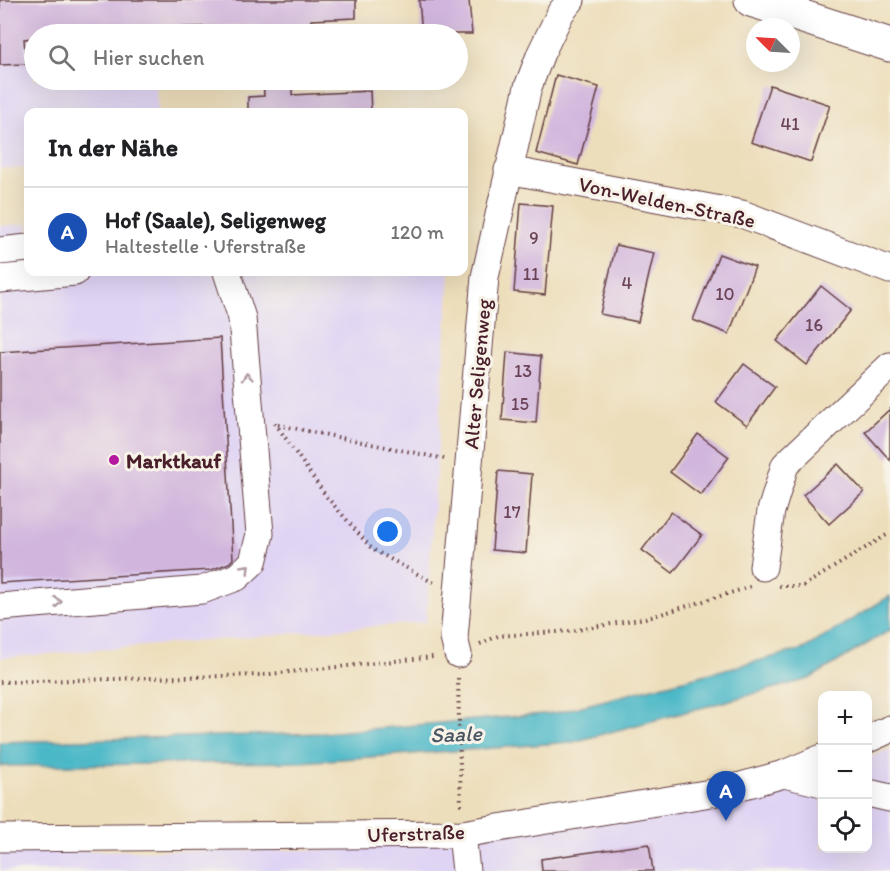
<!DOCTYPE html>
<html lang="de">
<head>
<meta charset="utf-8">
<style>
  body { margin:0; font-family:Itim,sans-serif; background:#f2f2f2; color:#202124 }
  .controls { position:absolute; right:18px; bottom:18px; display:grid; overflow:hidden; border-radius:12px; box-shadow:0 6px 24px #0002 }
  .controls button { width:54px; height:54px; display:grid; place-items:center; padding:0; border:0; border-bottom:2px solid #e0e0e0; background:#fff; color:#202124; font:30px sans-serif }
  .compass { position:absolute; left:746px; top:18px; width:54px; height:54px; border-radius:50%; background:#fff; box-shadow:0 6px 24px #0002; rotate:294deg }
  .you { position:absolute; left:388px; top:532px; width:21px; height:21px; margin:-15px; border:4px solid #fff; border-radius:50%; background:#1a73e8; box-shadow:0 0 0 9px #1a73e833 }
  .badge { display:grid; place-items:center; width:39px; height:39px; border-radius:50%; background:#111827; color:#fff; font-size:20px; font-weight:700 }
  .pin { position:absolute; translate:-50% -50px; filter:drop-shadow(0 2px 3px #0008) }
  .pin::after { content:''; position:absolute; top:32px; width:21px; height:18px; background:inherit; clip-path:polygon(0 0,100% 0,50% 100%) }
  .list { margin:0; padding:0; list-style:none }
  h2 { display:flex; justify-content:space-between; align-items:center; height:78px; margin:0; padding:0 24px; font-size:26px }
  h2 small { font-size:20px; font-weight:400; color:#757577 }
  .list li { display:grid; grid-template-columns:39px 1fr auto; gap:18px; align-items:center; box-sizing:border-box; height:90px; padding:0 24px; border-top:2px solid #e0e0e0 }
  .list b { display:block; font-size:22px; white-space:nowrap }
  .list p { margin:0; font-size:20px; white-space:nowrap; color:#757577 }
  .list em { font-size:20px; font-style:normal; color:#757577 }
  .icon { flex:none; width:33px; height:33px; fill:none; stroke:currentColor; stroke-width:2; stroke-linecap:round; stroke-linejoin:round }
  .map { position:relative; flex:none; width:890px; height:871px; overflow:hidden }
  .search { position:absolute; background:#fff; box-shadow:0 6px 24px #0002; left:24px; top:24px; width:444px; height:66px; display:flex; align-items:center; gap:15px; box-sizing:border-box; padding:0 21px; border-radius:33px; color:#757577; font-size:22px }
  .panel { position:absolute; background:#fff; box-shadow:0 6px 24px #0002; left:24px; top:108px; width:444px; height:168px; border-radius:12px }
  .map>svg:first-child { display:block }
</style>
</head>
<body>
<div class="map">
<svg width="890" height="871" viewBox="0 0 890 871">
  <rect width="100%" height="100%" fill="#f7f3e8"/>
  <filter id="ink" filterUnits="userSpaceOnUse"><feTurbulence type="fractalNoise" baseFrequency=".0167" numOctaves="2"/><feDisplacementMap in="SourceGraphic" scale="12" xChannelSelector="R" yChannelSelector="G"/><feConvolveMatrix kernelMatrix="1 2 1 2 8 2 1 2 1" color-interpolation-filters="sRGB"/></filter>
  <filter id="wash" filterUnits="userSpaceOnUse"><feTurbulence type="fractalNoise" baseFrequency=".008" numOctaves="4" result="noise"/><feDisplacementMap in="SourceGraphic" scale="24" xChannelSelector="R" yChannelSelector="G"/><feGaussianBlur stdDeviation="1.35" result="paint"/><feColorMatrix in="noise" values="0 0 0 0 0 0 0 0 0 0 0 0 0 0 0 0 0 1.4 0 .05"/><feComposite in="paint" operator="in"/></filter>
  <g filter="url(#wash)">
    <rect width="100%" height="100%" fill="#eddebb"/>
    <path fill="#e0d4f4" d="M 0,0 L 108,0 L 111,34 L 34,34 L 34,80 L 155,80 L 158,112 L 28,112 L 28,168 L 0,168 Z
      M 28,224 L 28,272 L 450,272 L 426,622 L 0,658 L 0,226 Z
      M 890,749 L 890,871 L 0,871 L 0,851 L 318,850 L 673,810 L 790,788 L 822,775 L 822,848 L 868,848 L 868,758 Z"/>
    <path fill="#4bb8c7" stroke="#4a6c79" stroke-width="1.5" d="M 890,596 L 890,630 L 809,679 L 573,742 L 301,762 L 0,766 L 0,742 L 324,733 L 555,713 L 804,649 Z"/>
    <g id="blocks">
      <path fill="#d1b5dd" d="M 0,0 L 356,0 L 356,18 L 311,20 L 312,34 L 259,34 L 258,25 L 165,28 L 110,32 L 110,34 L 34,34 L 34,38 L 24,39 L 26,64 L 0,65 Z
        M 419,0 L 469,0 L 472,34 L 422,34 Z
        M 556,75 L 599,87 L 578,165 L 536,153 Z
        M 263,80 L 292,80 L 292,95 L 370,91 L 371,112 L 248,112 L 248,97 L 264,96 Z
        M 770,85 L 830,105 L 811,162 L 751,142 Z
        M 521,203 L 553,206 L 545,295 L 514,292 Z
        M 616,245 L 654,253 L 638,322 L 600,314 Z
        M 719,254 L 755,267 L 729,334 L 693,320 Z
        M 821,286 L 851,310 L 807,365 L 777,341 Z
        M 220,338 L 233,559 L 229,563 L 211,570 L 0,583 L 0,352 Z
        M 507,352 L 541,356 L 536,423 L 502,420 Z
        M 744,364 L 775,387 L 747,425 L 716,402 Z
        M 890,409 L 890,460 L 865,432 Z
        M 698,434 L 729,457 L 701,495 L 670,472 Z
        M 838,464 L 864,492 L 829,524 L 803,495 Z
        M 498,471 L 532,474 L 526,553 L 492,550 Z
        M 671,512 L 702,535 L 673,573 L 642,550 Z
        M 649,844 L 653,871 L 542,871 L 541,859 Z"/>
    </g>
  </g>
  <g filter="url(#ink)">
    <use href="#blocks" fill-opacity="0" stroke="#623c41" stroke-width="1.5"/>
    <g fill="none" stroke-linecap="round" stroke-linejoin="round">
      <g stroke="#623c41" stroke-width="29">
        <path id="minor" d="M 508,170 L 742,214 L 890,270
          M 0,251 L 28,248
          M 0,279 L 75,272
          M 763,567 L 771,511 L 785,465 L 890,366
          M 0,607 L 202,590 L 237,577 L 253,562 L 260,534 L 242,318 L 227,272
          M 458,654 L 454,638 L 485,277 L 528,87 L 541,53 L 561,12 L 571,0
          M 868,739 L 890,729
          M 784,774 L 822,783
          M 868,793 L 890,798
          M 462,834 L 466,871
          M 0,838 L 462,834 L 723,791 L 784,774 L 822,758"/>
      </g>
      <g stroke="#623c41" stroke-width="35">
        <path id="major" d="M 751,0 L 890,45"/>
      </g>
      <path stroke="#623c41" stroke-width="4" stroke-dasharray="1.5 4.5" stroke-linecap="butt" d="M 275,423 L 326,496 L 372,549 L 434,583
        M 278,425 L 445,459
        M 779,586 L 803,586 L 890,533
        M 480,644 L 498,636 L 571,631 L 651,617 L 750,587
        M 458,678 L 461,809
        M 0,682 L 261,675 L 433,657"/>
      <use href="#minor" stroke="#fff" stroke-width="27"/>
      <use href="#major" stroke="#fff" stroke-width="33"/>
    </g>
    <defs><path id="oneway-chevron" d="M-2-3.5L2.5 0L-2 3.5" fill="none" stroke-width="1.6" stroke-linecap="round" stroke-linejoin="round" transform="scale(1.5)"/></defs>
    <g stroke="#ae9aa0">
      <use href="#oneway-chevron" transform="translate(247 377) rotate(-95)"/>
      <use href="#oneway-chevron" transform="translate(246 568) rotate(-46)"/>
      <use href="#oneway-chevron" transform="translate(58 602) rotate(-5)"/>
    </g>
  </g>
  <circle fill="#b5179e" stroke="#f7f3e8" stroke-width="2" cx="114" cy="460" r="6"/>
  <g text-anchor="middle" dominant-baseline="central" stroke-width="6" stroke-linejoin="round" paint-order="stroke">
    <g font-size="18" fill="#6c4458">
      <text x="790" y="124">41</text>
      <text x="534" y="238">9</text>
      <text x="531" y="274">11</text>
      <text x="627" y="283">4</text>
      <text x="725" y="294">10</text>
      <text x="814" y="325">16</text>
      <text x="523" y="371">13</text>
      <text x="520" y="404">15</text>
      <text x="512" y="512">17</text>
    </g>
    <g font-size="21" fill="#4a1f2b" stroke="#f7f3e8">
      <text transform="translate(667 202) rotate(12)">Von-Welden-Straße</text>
      <text transform="translate(477 374) rotate(-85)">Alter Seligenweg</text>
      <text transform="translate(416 833) rotate(-2)">Uferstraße</text>
    </g>
    <g font-size="21" font-weight="bold" fill="#4a1f2b" stroke="#f7f3e8" text-anchor="start">
      <text x="126" y="460">Marktkauf</text>
    </g>
    <g font-size="22" font-style="italic" fill="#4a5562" stroke="#f7f3e8">
      <text transform="translate(456 734) rotate(-2)">Saale</text>
    </g>
  </g>
</svg>
<div class="controls">
<button>+</button>
<button>−</button>
<button><svg class="icon" aria-label="locate" viewBox="0 0 24 24"><circle cx="12" cy="12" r="6"/><path d="M12 2v4M12 18v4M2 12h4M18 12h4"/></svg></button>
</div>
<svg class="compass" viewBox="-18 -18 36 36"><path d="M0-13l5 13h-10z" fill="#e53935"/><path d="M0 13l5-13h-10z" fill="#757577"/></svg>
<div class="you"></div>
<div class="pin badge" style="left:726px;top:821px;background:#1a4fb4">A</div>
<div class="search"><svg class="icon" aria-label="search" viewBox="0 0 24 24"><circle cx="10" cy="10" r="6"/><path d="M15 15l6 6"/></svg>Hier suchen</div>
<section class="panel">
<h2>In der Nähe<small></small></h2>
<ul class="list">
<li><span class="badge" style="background:#1a4fb4">A</span><div><b>Hof (Saale), Seligenweg</b><p>Haltestelle · Uferstraße</p></div><em>120 m</em></li>
</ul>
</section>
</div>
</body>
</html>
